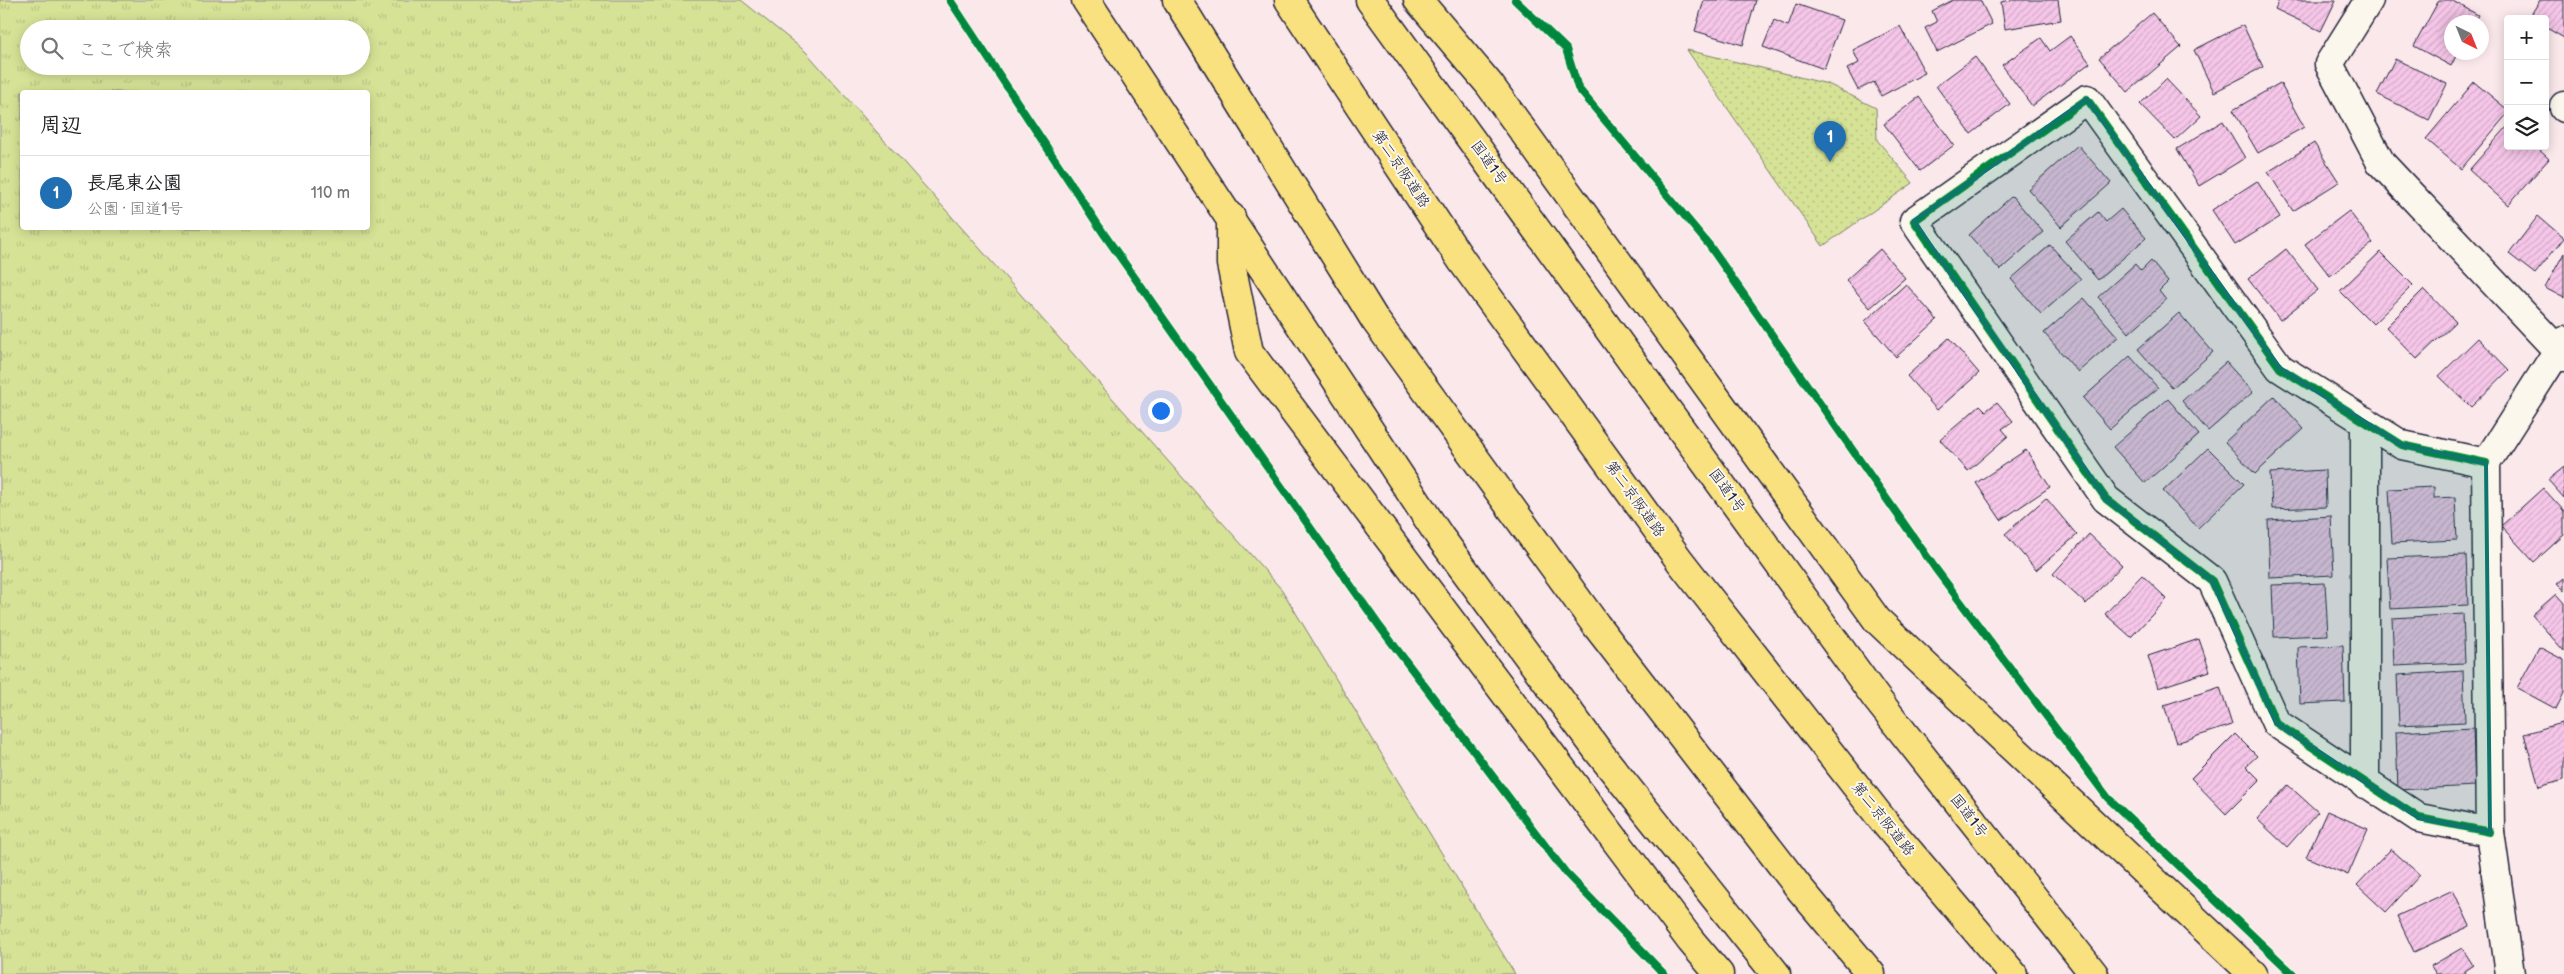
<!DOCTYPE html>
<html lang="ja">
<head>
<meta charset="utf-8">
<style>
  body { margin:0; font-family:"Balsamiq Sans","Klee One",sans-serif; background:#f6f6f6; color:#202124 }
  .controls { position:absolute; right:15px; top:15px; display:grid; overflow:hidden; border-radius:5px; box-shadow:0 2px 12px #0003 }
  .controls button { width:45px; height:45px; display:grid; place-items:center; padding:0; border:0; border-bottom:1px solid #e0e0e0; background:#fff; color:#202124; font:25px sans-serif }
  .compass { position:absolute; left:2444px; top:15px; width:45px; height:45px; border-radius:50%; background:#fff; box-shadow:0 2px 12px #0003; rotate:137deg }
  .you { position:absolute; left:1160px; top:410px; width:18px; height:18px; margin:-12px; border:4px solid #fff; border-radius:50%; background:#1a73e8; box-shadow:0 0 0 8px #1a73e833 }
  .badge { display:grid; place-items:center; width:32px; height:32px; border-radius:50%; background:#1f6fb2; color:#fff; font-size:16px; font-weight:700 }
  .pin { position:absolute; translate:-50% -41px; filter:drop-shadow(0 1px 2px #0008) }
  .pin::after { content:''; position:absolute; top:26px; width:18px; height:15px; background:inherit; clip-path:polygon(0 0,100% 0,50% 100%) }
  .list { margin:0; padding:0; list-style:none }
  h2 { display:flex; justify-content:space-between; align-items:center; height:65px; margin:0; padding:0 20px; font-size:21px }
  h2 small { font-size:16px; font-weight:400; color:#757577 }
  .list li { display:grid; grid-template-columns:32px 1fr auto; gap:15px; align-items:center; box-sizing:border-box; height:75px; padding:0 20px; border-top:1px solid #e0e0e0 }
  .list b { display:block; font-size:19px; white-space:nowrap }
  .list p { margin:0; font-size:16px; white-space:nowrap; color:#757577 }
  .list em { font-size:16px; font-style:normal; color:#757577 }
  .icon { flex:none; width:28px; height:28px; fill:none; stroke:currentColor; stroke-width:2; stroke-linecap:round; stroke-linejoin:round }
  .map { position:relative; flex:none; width:2564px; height:974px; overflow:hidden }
  .search { position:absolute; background:#fff; box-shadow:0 2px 12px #0003; left:20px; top:20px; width:350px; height:55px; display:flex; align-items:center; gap:12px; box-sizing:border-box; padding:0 18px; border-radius:28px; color:#757577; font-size:19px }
  .panel { position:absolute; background:#fff; box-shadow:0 2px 12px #0003; left:20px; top:90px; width:350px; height:140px; border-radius:5px }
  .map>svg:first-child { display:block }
</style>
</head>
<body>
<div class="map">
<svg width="2564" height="974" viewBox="0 0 2564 974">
  <defs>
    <pattern id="grass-tufts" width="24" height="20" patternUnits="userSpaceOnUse" patternTransform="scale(1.25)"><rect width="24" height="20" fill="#d6e396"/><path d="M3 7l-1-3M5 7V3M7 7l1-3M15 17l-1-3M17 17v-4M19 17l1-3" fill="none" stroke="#b7c282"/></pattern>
    <pattern id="park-dots" width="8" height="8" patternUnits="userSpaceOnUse" patternTransform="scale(1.25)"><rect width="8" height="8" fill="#d6e396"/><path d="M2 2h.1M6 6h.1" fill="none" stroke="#b7c282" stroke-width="1.8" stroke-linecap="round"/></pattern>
    <pattern id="building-hatch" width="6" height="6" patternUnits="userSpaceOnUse" patternTransform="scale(1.25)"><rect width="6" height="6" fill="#f6c6e8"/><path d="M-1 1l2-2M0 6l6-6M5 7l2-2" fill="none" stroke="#d3aac8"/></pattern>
  </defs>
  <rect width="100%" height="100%" fill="#fae8eb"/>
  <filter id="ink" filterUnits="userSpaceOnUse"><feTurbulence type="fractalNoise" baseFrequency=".02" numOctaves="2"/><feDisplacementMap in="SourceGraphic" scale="10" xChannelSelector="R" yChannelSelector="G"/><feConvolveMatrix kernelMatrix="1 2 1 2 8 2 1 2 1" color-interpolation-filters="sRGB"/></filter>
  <g filter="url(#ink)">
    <path fill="url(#grass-tufts)" stroke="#7c8268" fill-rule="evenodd" d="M 0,0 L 741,0 L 806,52 L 1282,590 L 1515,974 L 0,974 ZM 29,29 L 361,29 L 361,66 L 29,66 ZM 22,92 L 368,92 L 368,228 L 22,228 Z"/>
    <path fill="url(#park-dots)" stroke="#7c8268" d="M 1687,50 L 1828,84 L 1876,108 L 1877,140 L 1913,183 L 1823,246 Z"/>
    <path fill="url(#building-hatch)" stroke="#22223b" d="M 1704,0 L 1756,0 L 1743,45 L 1695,31 Z
      M 1953,0 L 1980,0 L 1992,24 L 1937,52 L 1925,28 L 1937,22 L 1932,11 Z
      M 2011,0 L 2058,0 L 2061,20 L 2005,29 L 2001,2 Z
      M 2279,0 L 2336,0 L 2321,31 L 2275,9 Z
      M 2439,0 L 2451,0 L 2478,15 L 2474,22 L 2452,22 L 2452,52 L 2458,52 L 2451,66 L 2414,46 Z
      M 2540,0 L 2564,0 L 2564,38 L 2545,27 L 2545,19 L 2529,18 Z
      M 1796,4 L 1842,20 L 1824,69 L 1763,47 L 1774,20 L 1788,26 Z
      M 2152,13 L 2181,47 L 2128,92 L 2099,58 Z
      M 2243,25 L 2263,67 L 2214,92 L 2194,50 Z
      M 1900,26 L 1925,73 L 1881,96 L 1874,82 L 1858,90 L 1847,69 L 1859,63 L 1853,50 Z
      M 2070,36 L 2090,63 L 2032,106 L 2002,65 L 2041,38 L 2050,51 Z
      M 1975,57 L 2010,104 L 1971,134 L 1936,86 Z
      M 2395,59 L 2447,84 L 2429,120 L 2377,94 Z
      M 2166,79 L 2201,116 L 2175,140 L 2140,104 Z
      M 2474,82 L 2508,110 L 2508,113 L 2461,169 L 2426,139 Z
      M 2280,83 L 2304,127 L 2258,153 L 2233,110 Z
      M 1919,97 L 1954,145 L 1920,171 L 1884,124 Z
      M 2223,121 L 2245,158 L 2199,186 L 2177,149 Z
      M 2508,126 L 2508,146 L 2535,146 L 2549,159 L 2508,205 L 2469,170 Z
      M 2314,143 L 2339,182 L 2293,211 L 2268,172 Z
      M 2078,145 L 2111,183 L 2061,227 L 2028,189 Z
      M 2257,181 L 2280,217 L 2235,245 L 2212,210 Z
      M 2012,196 L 2043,232 L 2000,270 L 1969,235 Z
      M 2121,209 L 2146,238 L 2098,280 L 2065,241 L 2098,212 L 2106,222 Z
      M 2349,211 L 2373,243 L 2330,276 L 2305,244 Z
      M 2538,216 L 2564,238 L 2535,274 L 2509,254 Z
      M 2050,245 L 2081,279 L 2041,314 L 2011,279 Z
      M 1880,249 L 1905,278 L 1870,308 L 1846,280 Z
      M 2286,249 L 2318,290 L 2280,320 L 2248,279 Z
      M 2380,252 L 2413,285 L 2373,324 L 2340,291 Z
      M 2564,253 L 2564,298 L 2545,288 Z
      M 2151,261 L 2168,282 L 2159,291 L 2166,300 L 2129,333 L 2098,297 L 2135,264 L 2141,271 Z
      M 1906,284 L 1937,320 L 1896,357 L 1865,321 Z
      M 2424,289 L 2456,322 L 2417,359 L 2386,327 Z
      M 2084,298 L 2118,337 L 2078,372 L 2044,333 Z
      M 2179,313 L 2213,352 L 2172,388 L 2138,349 Z
      M 1949,338 L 1979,373 L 1937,410 L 1907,376 Z
      M 2478,338 L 2509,370 L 2471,407 L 2439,376 Z
      M 2130,356 L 2158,388 L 2110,429 L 2083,398 Z
      M 2226,362 L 2253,392 L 2208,431 L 2182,401 Z
      M 2274,396 L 2304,429 L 2255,474 L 2225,442 Z
      M 2168,399 L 2199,435 L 2145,483 L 2113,447 Z
      M 1997,402 L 2013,421 L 2002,429 L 2008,436 L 1968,471 L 1940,440 L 1980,405 L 1986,411 Z
      M 2208,448 L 2244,484 L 2198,528 L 2163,491 Z
      M 2026,450 L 2050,487 L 2001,520 L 1976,483 Z
      M 2564,467 L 2564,498 L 2548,480 Z
      M 2325,470 L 2326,507 L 2272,509 L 2270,473 Z
      M 2434,487 L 2434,498 L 2455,497 L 2457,540 L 2392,543 L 2389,489 Z
      M 2543,488 L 2564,511 L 2564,535 L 2534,562 L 2501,526 Z
      M 2046,498 L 2077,535 L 2036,570 L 2005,534 Z
      M 2331,516 L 2334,575 L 2270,578 L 2268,520 Z
      M 2089,534 L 2122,565 L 2086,604 L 2053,574 Z
      M 2466,555 L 2468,605 L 2390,609 L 2387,558 Z
      M 2142,575 L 2167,599 L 2131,637 L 2105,614 Z
      M 2564,578 L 2564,591 L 2557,584 Z
      M 2325,583 L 2328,635 L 2274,637 L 2272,585 Z
      M 2556,594 L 2564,603 L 2564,651 L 2532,615 Z
      M 2463,614 L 2465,663 L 2394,666 L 2392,618 Z
      M 2199,639 L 2210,671 L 2158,688 L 2148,656 Z
      M 2343,645 L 2345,702 L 2300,704 L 2298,647 Z
      M 2539,647 L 2564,660 L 2564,693 L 2556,709 L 2517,688 Z
      M 2463,671 L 2465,722 L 2399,725 L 2397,675 Z
      M 2220,687 L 2232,725 L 2176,743 L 2164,705 Z
      M 2561,723 L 2564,734 L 2564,780 L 2539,787 L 2524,734 Z
      M 2473,728 L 2475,786 L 2398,790 L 2396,732 Z
      M 2235,734 L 2257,756 L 2246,766 L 2260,780 L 2226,814 L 2191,778 Z
      M 2288,785 L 2318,812 L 2287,847 L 2257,819 Z
      M 2327,811 L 2368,829 L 2348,875 L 2306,857 Z
      M 2391,849 L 2420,875 L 2386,912 L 2357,885 Z
      M 2453,890 L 2470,926 L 2414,952 L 2397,916 Z
      M 2462,948 L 2473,965 L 2464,971 L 2465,974 L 2436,974 L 2431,966 Z"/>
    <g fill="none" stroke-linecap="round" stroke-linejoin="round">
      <g stroke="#22223b" stroke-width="31">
        <path id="street" d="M 2369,0 L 2329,64 L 2381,163 L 2564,357
          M 2564,106 L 2564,108
          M 2486,463 L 2402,445 L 2280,368 L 2087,99 L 1914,221 L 2106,499 L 2212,581 L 2276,723 L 2419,818 L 2490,832
          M 2365,784 L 2365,421"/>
      </g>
      <g stroke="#22223b" stroke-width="31">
        <path id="secondary" d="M 2510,974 L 2490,832 L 2486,463 L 2564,341"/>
      </g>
      <g stroke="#22223b" stroke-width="31">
        <path id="highway" d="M 1086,0 L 1440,537 L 1598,751 L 1776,974
          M 1177,0 L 1375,320 L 1596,625 L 1800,889 L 1871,974
          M 1289,0 L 1462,261 L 1680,561 L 1885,823 L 2013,974
          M 1370,0 L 1876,698 L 2094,974
          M 1418,0 L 1489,84 L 1877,620 L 2253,974
          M 1231,217 L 1231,264 L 1249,352 L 1691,941 L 1719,974"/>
      </g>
      <use href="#street" stroke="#fbf7ec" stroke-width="28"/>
      <use href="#secondary" stroke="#fbf7ec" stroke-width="28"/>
      <use href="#highway" stroke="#fae180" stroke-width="28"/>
      <g stroke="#fbf7ec" stroke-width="11">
        <path id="cycleway" d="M 950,0 L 1104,234 L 1380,627 L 1565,872 L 1664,974
          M 1515,0 L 1566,49 L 1578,88 L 1709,245 L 1935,568 L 2108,798 L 2293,974
          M 2486,463 L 2402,445 L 2280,368 L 2087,99 L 1914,221 L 2106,499 L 2212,581 L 2276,723 L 2419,818 L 2490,832"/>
      </g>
      <use href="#cycleway" stroke="#00873e" stroke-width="8"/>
    </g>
  </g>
  <path fill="#0f766e" fill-opacity="0.2" stroke="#0f766e" stroke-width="4" stroke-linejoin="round" d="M 2087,99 L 2280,368 L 2402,445 L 2486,463 L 2490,832 L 2419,818 L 2276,723 L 2212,581 L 2106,499 L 1914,221 Z"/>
  <g text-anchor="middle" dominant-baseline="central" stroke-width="4" stroke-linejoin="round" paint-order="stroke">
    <g font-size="15" fill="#22223b" stroke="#fbf7ec">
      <text transform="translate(1489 163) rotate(54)">国道1号</text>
      <text transform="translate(1401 169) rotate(56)">第二京阪道路</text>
      <text transform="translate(1727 491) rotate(54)">国道1号</text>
      <text transform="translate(1635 499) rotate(54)">第二京阪道路</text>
      <text transform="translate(1969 816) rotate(52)">国道1号</text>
      <text transform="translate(1883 819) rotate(51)">第二京阪道路</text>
    </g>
  </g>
</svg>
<div class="controls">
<button>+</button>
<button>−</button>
<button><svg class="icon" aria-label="layers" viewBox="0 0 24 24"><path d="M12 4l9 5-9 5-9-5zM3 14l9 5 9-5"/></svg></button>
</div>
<svg class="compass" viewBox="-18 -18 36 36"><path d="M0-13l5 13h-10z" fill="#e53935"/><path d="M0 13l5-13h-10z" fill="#757577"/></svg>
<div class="you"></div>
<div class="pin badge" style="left:1830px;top:162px">1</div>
<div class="search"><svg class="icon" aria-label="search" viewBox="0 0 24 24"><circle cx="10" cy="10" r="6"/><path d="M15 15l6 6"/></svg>ここで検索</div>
<section class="panel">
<h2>周辺<small></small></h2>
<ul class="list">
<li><span class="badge">1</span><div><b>長尾東公園</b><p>公園 · 国道1号</p></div><em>110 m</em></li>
</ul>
</section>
</div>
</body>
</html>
